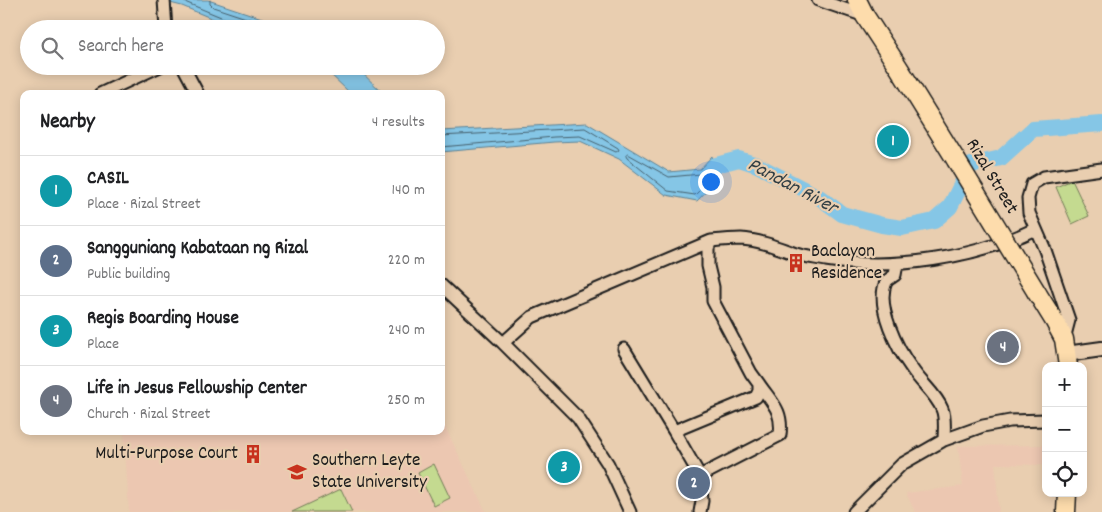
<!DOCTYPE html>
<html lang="en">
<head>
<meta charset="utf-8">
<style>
  body { margin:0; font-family:Dekko,sans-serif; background:#f2f2f2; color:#202124 }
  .controls { position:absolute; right:15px; bottom:15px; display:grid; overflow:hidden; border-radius:10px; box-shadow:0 2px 12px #0003 }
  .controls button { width:45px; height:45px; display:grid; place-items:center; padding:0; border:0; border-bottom:1px solid #e0e0e0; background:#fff; color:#202124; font:25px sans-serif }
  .you { position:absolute; left:710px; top:181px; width:18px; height:18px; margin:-12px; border:4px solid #fff; border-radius:50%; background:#1a73e8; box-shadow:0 0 0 8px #1a73e833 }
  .badge { display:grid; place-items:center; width:32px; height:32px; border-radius:50%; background:#b45309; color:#fff; font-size:16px; font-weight:700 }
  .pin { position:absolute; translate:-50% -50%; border:2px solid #fff; box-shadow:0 1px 5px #0006 }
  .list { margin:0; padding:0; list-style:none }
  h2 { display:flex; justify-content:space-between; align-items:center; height:65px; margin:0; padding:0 20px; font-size:21px }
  h2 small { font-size:16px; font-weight:400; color:#757577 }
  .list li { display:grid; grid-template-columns:32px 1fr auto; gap:15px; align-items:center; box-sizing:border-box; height:70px; padding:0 20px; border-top:1px solid #e0e0e0 }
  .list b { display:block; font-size:19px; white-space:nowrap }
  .list p { margin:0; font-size:16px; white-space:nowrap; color:#757577 }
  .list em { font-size:16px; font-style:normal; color:#757577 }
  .icon { flex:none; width:28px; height:28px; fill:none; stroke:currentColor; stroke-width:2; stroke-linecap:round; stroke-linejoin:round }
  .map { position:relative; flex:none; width:1102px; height:512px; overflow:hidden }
  .search { position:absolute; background:#fff; box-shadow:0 2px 12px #0003; left:20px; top:20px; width:425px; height:55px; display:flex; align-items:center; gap:12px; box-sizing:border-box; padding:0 18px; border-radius:28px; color:#757577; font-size:19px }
  .panel { position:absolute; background:#fff; box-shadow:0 2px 12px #0003; left:20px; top:90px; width:425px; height:345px; border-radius:10px }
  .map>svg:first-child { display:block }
</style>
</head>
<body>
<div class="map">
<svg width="1102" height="512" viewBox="0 0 1102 512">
  <rect width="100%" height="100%" fill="#e9ceb0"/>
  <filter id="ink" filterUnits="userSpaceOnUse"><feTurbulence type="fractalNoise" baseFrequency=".02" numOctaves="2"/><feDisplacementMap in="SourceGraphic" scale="10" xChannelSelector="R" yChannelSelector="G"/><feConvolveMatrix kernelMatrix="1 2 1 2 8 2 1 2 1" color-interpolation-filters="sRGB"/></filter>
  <g filter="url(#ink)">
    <path fill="#ecc7b1" d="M 441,418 L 486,512 L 129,512 L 124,431 L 441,431 Z
      M 1046,445 L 1046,465 L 995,464 L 999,512 L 915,512 L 906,493 L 963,486 L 958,446 Z"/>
    <path fill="#c4da90" stroke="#707b56" d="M 1072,180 L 1089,216 L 1072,224 L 1056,187 Z
      M 434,464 L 450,498 L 434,506 L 418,473 Z
      M 341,489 L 352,512 L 292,512 Z"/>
    <path fill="#85c6e6" stroke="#5b8295" d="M 158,0 L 208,0 L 295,29 L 237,29 L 182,6 Z
      M 319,66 L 355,66 L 384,94 L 351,94 L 325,69 Z
      M 587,123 L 669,172 L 700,169 L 712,156 L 718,179 L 697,201 L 666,195 L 619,159 L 580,141 L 554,142 L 441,152 L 441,131 Z"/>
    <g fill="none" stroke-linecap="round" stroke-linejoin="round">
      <path stroke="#46606d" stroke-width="1" d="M 180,0 L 233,22 L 236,25 L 237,29
        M 210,0 L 210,4 L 213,7 L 279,29
        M 441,136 L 585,128 L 618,148 L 619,150 L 616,152 L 580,136 L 554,137 L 441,147
        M 628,154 L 669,177 L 701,174 L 709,169 L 711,170 L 712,178 L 695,195 L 668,191 L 627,158 L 626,156 Z"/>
      <path stroke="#85c6e6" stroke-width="16" d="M 703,184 L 716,165 L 739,159 L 757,165 L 819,197 L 842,214 L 882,225 L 902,228 L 934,221 L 950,207 L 971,165 L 1001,158 L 1033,129 L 1102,124"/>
      <g stroke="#1c1c1c" stroke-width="15">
        <path id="minor" d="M 164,0 L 166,29
          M 818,0 L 865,16
          M 183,66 L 198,94
          M 100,94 L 160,66
          M 897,264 L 895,275 C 892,277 888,279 886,282 C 875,306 898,350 912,369 C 921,383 936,394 942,409 C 946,418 944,431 944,440
          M 441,285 L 503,343 L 578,418 L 608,464 L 630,512
          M 1064,339 L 1069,320 L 1045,250 L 1029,213 L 1028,198 L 1032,184 L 1044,177 L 1102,169
          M 503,343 L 532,317 L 711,241
          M 624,349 L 674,431 L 700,476 L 702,501 L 700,512
          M 674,431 L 756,397 L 759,391 L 759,384 L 751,373 L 713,301 L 713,287 L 708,266 L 708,248 L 711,241 C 721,240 731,239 741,239 C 760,240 779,248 796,254 C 806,257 816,258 826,260 C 892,271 976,258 1035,229
          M 700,476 L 780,435 C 783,410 772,403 759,384
          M 854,512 L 902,464 L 944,440 L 983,426 L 1010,421 L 1046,420"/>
      </g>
      <g stroke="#1c1c1c" stroke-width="18">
        <path id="tertiary" d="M 1066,354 L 1102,349"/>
      </g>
      <g stroke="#1c1c1c" stroke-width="21">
        <path id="primary" d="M 857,0 L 865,16 L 899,68 L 956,160
          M 1037,293 L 1055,322 L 1064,339 L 1068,366
          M 1066,512 L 1067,493"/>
      </g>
      <use href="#minor" stroke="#e9ceb0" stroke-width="11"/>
      <use href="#tertiary" stroke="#e9ceb0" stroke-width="14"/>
      <use href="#primary" stroke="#fddcac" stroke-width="18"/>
      <g stroke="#1c1c1c" stroke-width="21" stroke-linecap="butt">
        <path id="primary-bridge" d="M 956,160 L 1037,293"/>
      </g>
      <use href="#primary-bridge" stroke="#fddcac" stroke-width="18"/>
    </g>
  </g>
  <defs>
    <g id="building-bare" transform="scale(1.5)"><path d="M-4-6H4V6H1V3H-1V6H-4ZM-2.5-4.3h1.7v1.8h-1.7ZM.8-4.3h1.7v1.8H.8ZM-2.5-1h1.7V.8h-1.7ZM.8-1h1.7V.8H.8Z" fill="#c8321e" stroke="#e9ceb0" stroke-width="2.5" paint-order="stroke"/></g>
    <g id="university-bare" transform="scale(1.5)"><path d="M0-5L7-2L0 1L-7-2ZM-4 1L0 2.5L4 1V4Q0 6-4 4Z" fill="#c8321e" stroke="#e9ceb0" stroke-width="2.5" paint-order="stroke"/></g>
  </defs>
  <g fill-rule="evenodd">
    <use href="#building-bare" x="796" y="263"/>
    <use href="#building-bare" x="253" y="454"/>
    <use href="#university-bare" x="297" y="472"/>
  </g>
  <g text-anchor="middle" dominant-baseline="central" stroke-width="4.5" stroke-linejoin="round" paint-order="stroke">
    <g font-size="19" fill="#1c1c1c" stroke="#e9ceb0">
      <text transform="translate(991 177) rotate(59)">Rizal Street</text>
    </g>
    <g font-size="19" fill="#1c1c1c" stroke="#e9ceb0" text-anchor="start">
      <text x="811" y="252">Baclayon<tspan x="811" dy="22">Residence</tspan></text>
      <text x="238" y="454" text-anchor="end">Multi-Purpose Court</text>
      <text x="312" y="461">Southern Leyte<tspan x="312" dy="22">State University</tspan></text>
    </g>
    <g font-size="20" font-style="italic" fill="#313e44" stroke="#e9ceb0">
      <text transform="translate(792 187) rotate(28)">Pandan River</text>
    </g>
  </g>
</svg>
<div class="controls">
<button>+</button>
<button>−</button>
<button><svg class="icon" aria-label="locate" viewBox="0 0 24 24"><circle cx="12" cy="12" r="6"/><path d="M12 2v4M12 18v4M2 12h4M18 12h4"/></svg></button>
</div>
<div class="you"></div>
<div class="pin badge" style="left:893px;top:141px;background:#0f9aa8">1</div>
<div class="pin badge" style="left:694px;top:483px;background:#5c6f8a">2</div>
<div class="pin badge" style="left:564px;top:467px;background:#0f9aa8">3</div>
<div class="pin badge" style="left:1003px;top:347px;background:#6b7280">4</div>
<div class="search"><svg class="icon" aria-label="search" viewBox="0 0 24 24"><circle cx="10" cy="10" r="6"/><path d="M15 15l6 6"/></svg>Search here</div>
<section class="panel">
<h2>Nearby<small>4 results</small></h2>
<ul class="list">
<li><span class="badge" style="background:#0f9aa8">1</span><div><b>CASIL</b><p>Place · Rizal Street</p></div><em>140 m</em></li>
<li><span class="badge" style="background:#5c6f8a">2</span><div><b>Sangguniang Kabataan ng Rizal</b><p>Public building</p></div><em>220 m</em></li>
<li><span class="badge" style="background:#0f9aa8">3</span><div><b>Regis Boarding House</b><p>Place</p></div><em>240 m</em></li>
<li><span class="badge" style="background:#6b7280">4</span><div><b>Life in Jesus Fellowship Center</b><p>Church · Rizal Street</p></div><em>250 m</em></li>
</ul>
</section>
</div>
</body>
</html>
